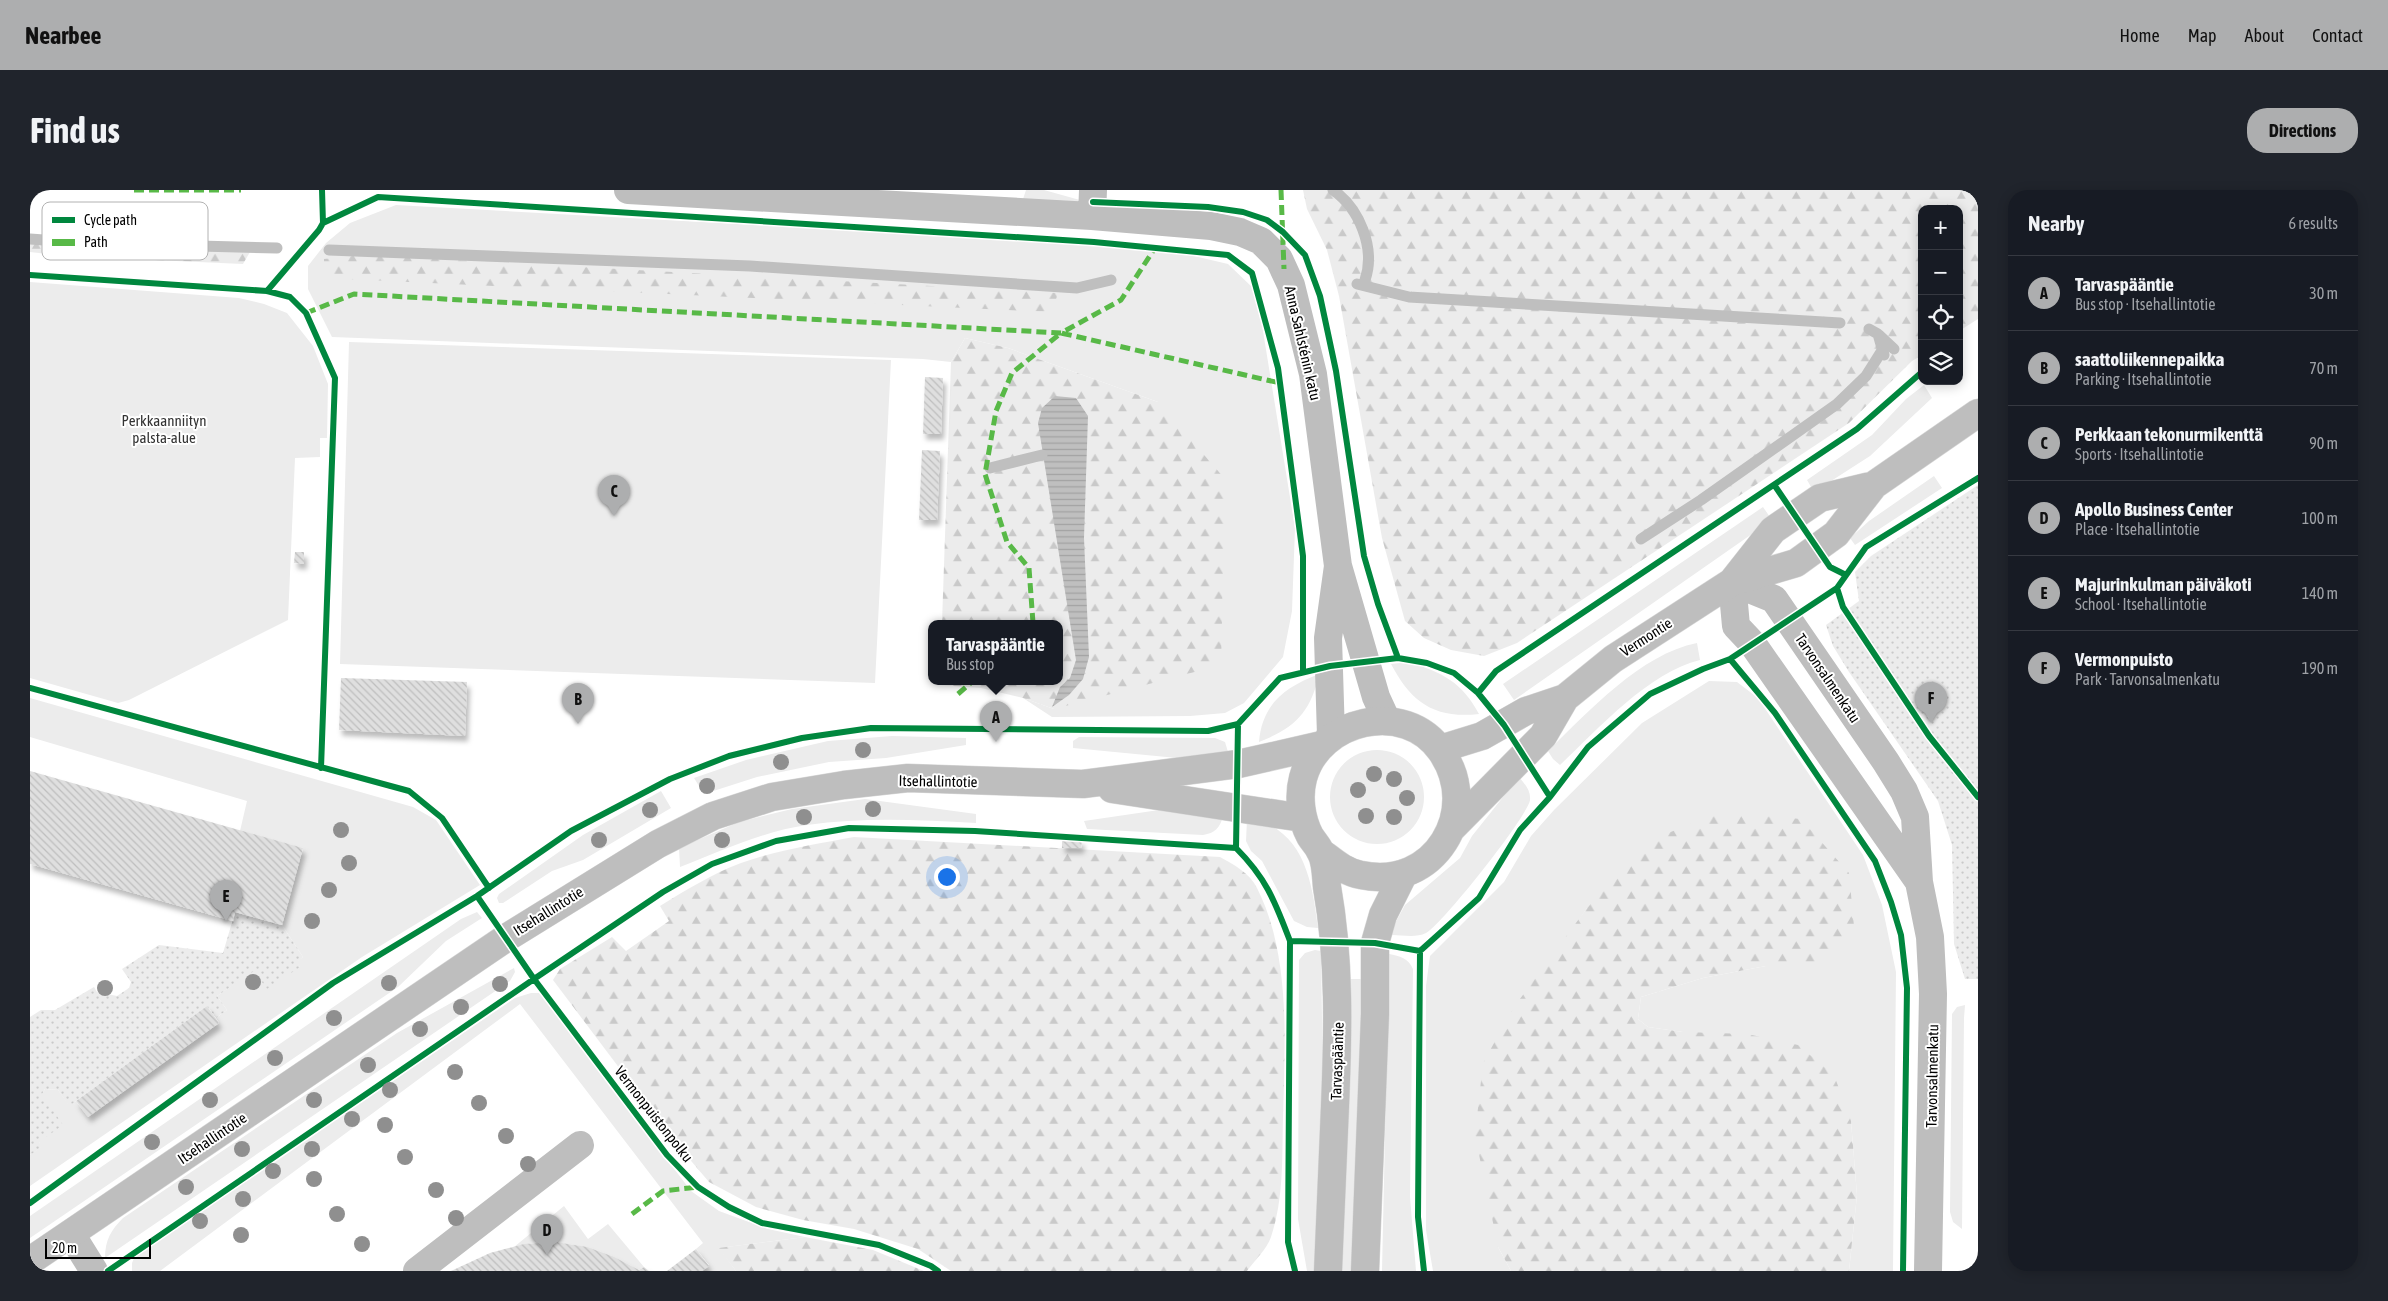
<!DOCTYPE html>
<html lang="en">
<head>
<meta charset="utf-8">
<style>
  body { margin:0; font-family:"Asap Condensed",sans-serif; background:#20242c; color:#f1f3f6 }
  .controls { position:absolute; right:15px; top:15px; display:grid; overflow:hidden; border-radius:10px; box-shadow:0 2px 12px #0003 }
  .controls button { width:45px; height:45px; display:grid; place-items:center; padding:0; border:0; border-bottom:1px solid #363941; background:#171b24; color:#f1f3f6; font:25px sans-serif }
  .scale { position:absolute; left:15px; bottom:12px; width:106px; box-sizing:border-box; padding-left:5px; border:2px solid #000; border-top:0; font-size:14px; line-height:18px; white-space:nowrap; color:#000; -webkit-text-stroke:4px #fff; paint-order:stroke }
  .you { position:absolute; left:916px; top:686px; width:18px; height:18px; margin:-12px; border:4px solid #fff; border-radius:50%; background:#1a73e8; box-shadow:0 0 0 8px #1a73e833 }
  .badge { display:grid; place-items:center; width:32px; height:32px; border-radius:50%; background:#adaeaf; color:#111; font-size:16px; font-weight:700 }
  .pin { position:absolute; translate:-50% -41px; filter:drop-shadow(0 1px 2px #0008) }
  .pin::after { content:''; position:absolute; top:26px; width:18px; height:15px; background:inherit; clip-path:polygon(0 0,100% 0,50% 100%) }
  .popup { position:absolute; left:898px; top:430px; width:135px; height:65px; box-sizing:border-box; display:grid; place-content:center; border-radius:10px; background:#171b24; filter:drop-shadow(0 1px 4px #0005); font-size:16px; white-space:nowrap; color:#9ea1a6 }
  .popup b { font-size:19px; color:#f1f3f6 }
  .popup::after { content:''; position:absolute; left:50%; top:100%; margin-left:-10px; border:10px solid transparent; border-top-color:#171b24 }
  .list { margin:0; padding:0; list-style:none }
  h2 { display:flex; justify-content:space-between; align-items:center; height:65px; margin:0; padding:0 20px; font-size:21px }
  h2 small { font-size:16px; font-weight:400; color:#9ea1a6 }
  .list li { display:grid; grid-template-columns:32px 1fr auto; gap:15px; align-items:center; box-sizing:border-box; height:75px; padding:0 20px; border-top:1px solid #363941 }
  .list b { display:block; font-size:19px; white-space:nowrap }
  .list p { margin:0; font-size:16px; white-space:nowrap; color:#9ea1a6 }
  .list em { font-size:16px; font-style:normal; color:#9ea1a6 }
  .icon { flex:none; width:28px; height:28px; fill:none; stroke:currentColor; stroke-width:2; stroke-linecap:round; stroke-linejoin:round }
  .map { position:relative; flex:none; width:1948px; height:1081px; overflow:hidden; border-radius:20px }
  header { display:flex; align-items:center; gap:30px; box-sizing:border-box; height:70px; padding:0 25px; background:#adaeaf; color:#111 }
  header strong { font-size:24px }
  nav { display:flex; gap:28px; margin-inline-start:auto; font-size:18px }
  .intro { display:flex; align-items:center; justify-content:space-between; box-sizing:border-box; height:120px; padding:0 30px }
  h1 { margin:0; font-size:35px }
  .button { padding:12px 22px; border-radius:20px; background:#adaeaf; color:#111; font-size:18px; font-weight:700 }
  main { display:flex; gap:30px; padding:0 30px }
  aside { flex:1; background:#171b24; border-radius:20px; box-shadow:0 2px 12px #0003 }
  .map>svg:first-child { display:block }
</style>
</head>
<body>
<header>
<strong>Nearbee</strong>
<nav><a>Home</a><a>Map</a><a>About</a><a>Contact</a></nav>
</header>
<div class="intro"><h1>Find us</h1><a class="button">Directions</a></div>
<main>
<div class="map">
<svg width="1948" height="1081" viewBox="0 0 1948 1081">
  <defs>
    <pattern id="forest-firs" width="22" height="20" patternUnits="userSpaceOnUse" patternTransform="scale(1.25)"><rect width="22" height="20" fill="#ececec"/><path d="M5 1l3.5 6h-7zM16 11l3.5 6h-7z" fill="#c9c9c9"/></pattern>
    <pattern id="park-dots" width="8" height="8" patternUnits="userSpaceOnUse" patternTransform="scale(1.25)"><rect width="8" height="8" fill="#ececec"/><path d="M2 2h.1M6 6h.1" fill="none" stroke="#c9c9c9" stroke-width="1.8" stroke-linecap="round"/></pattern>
    <pattern id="water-rules" width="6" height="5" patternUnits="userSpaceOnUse" patternTransform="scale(1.25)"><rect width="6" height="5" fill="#bfbfbf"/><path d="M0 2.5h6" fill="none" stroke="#a2a2a2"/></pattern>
    <pattern id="building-back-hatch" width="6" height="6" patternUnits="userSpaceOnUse" patternTransform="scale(1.25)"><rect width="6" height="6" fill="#dfdfdf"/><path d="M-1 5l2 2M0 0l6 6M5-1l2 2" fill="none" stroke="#bebebe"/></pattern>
    <filter id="shadow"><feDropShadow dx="3" dy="5.5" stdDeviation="2.5" flood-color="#0004"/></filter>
  </defs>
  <rect width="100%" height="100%" fill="#fff"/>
  <path fill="#ececec" d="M 996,0 L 1014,0 L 1057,12 L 990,18 Z
    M 366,15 L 1051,53 L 1147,62 L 1198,74 L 1222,97 L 1232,135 L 1265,338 L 1262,421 L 1253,467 L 1214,513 L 1195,523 L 1160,526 L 1022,527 L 993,508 L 1024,519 L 1128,212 L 978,158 L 935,148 L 921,172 L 893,169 L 302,147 L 278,99 L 278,76 L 296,53 L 320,33 Z
    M 0,92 L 209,108 L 234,114 L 257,123 L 283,156 L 298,194 L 297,248 L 290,248 L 290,267 L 265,268 L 258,430 L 99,510 L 88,513 L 0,488 Z
    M 319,152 L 861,170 L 845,493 L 310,474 Z
    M 1894,195 L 1902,208 L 1840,266 L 1784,302 L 1777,290 L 1842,245 L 1876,209 Z
    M 1904,286 L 1912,298 L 1825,355 L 1820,348 L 1839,331 Z
    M 1733,317 L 1742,330 L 1484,510 L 1473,494 Z
    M 1667,453 L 1670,470 C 1619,482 1568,539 1530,575 L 1523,569 L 1518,561 C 1559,521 1611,464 1667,453 Z
    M 1379,472 C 1413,483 1432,492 1449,524 C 1404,529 1381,512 1361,474 Z
    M 1289,484 C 1281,522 1265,538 1229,552 C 1232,514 1255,497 1289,484 Z
    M 1679,491 L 1707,492 L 1728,508 L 1833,665 L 1852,715 L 1866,782 L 1863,1081 L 1819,1081 L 1827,1005 L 1821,931 L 1653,842 L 1618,837 L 1608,829 L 1611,807 L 1673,788 L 1736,776 L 1790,776 L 1557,718 L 1524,766 L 1468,1057 L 1481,1081 L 1403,1081 L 1396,1040 L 1396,796 L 1400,766 L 1474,692 L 1501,646 L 1524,620 L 1612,533 Z
    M 0,508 L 383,617 L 406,630 L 450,695 L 332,767 L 0,996 L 0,965 L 11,957 L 9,952 L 12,904 L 15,899 L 28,900 L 39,915 L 46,911 L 58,927 L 189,833 L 186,828 L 197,820 L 187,806 L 224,780 L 270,777 L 266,772 L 273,767 L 252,735 L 273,658 L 210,641 L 217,611 L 0,547 Z
    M 862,546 L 936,548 L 936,555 L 856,568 L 799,572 L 727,587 L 674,604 L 664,588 L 716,570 L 798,551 Z
    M 1049,547 L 1185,548 L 1195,552 L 1198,562 L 1147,568 L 1043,558 L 1043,551 Z
    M1300 607a47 47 0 1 1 94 0a47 47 0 1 1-94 0Z
    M 1489,587 C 1495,594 1501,601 1500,610 C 1498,626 1411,736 1396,743 C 1386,748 1373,745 1362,745 L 1362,739 L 1375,715 L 1430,668 L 1442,646 Z
    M 631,601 L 641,618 L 553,670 L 522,681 L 473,713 L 469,713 L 467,708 L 469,704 L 553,645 Z
    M 835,609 L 946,624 L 946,633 C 889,630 834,627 777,635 C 734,641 691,661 650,677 L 649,658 L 709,632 L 762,619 Z
    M 1129,620 L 1193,626 C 1190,638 1185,643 1173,645 L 1057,639 L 1054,631 Z
    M 1217,629 C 1224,631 1234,632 1240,635 C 1278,655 1283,701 1288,738 L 1277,737 L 1264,731 L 1232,671 L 1221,661 L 1216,651 Z
    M 447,722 L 452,728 L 416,751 L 368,797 L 0,1048 L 0,1026 L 431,729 Z
    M 1285,760 L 1291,761 L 1293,896 L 1287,1081 L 1277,1081 L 1268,1029 L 1269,770 L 1275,763 Z
    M 1359,764 C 1370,766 1378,768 1383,779 L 1380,1007 L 1386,1081 L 1352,1081 Z
    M 484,778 L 485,782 L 480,791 L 75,1068 C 75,1050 81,1040 93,1028 L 367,843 Z
    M 1319,789 L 1334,789 L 1324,1081 L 1312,1081 L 1319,913 Z
    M 501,803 L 511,803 L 661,1001 L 689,1021 L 738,1039 L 775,1047 L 689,1058 L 706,1081 L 672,1081 L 679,1075 L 666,1059 L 673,1053 L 490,814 L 130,1081 L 102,1081 L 102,1073 L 105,1066 L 485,808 Z
    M 1935,815 L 1934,828 L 1932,1039 L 1923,1032 L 1920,1022 L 1922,824 L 1927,817 Z
    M 534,1016 L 558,1049 L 578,1034 L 614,1077 L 609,1080 C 570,1059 528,1044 484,1057 Z"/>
  <path fill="url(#forest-firs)" d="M 1273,0 L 1948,0 L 1948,129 L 1929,141 L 1929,19 L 1892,19 L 1892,165 L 1882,171 L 1819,233 L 1487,453 L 1454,466 L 1421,460 L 1394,448 L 1375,431 L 1352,348 L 1309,106 L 1297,60 L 1277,19 Z
    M 0,46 L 220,62 L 213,74 L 35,66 L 0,62 Z
    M 333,65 L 1028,103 L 1022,122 L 294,88 L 294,69 Z
    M 935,148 L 978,158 L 1128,212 L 1195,289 L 1191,475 L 1024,519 L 993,508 L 951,498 L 910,495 L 910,491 L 1030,491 L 1030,433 L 912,433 L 921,172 Z
    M 1690,622 L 1771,629 L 1819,683 L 1825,747 L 1790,776 L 1736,776 L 1673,788 L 1611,807 L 1608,829 L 1618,837 L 1653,842 L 1717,844 L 1768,855 L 1804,885 L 1821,931 L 1827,1005 L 1819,1081 L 1481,1081 L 1468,1057 L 1445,945 L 1453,873 L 1484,817 L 1557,718 L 1621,650 Z
    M 824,647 L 1190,667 C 1204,675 1220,683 1227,698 C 1261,765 1255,854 1253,927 C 1252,967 1254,1008 1241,1047 C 1237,1059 1224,1071 1217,1081 L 921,1081 L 888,1059 L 824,1039 L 773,1030 L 726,1017 L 679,992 L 645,952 L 523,790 L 530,779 L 582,747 L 596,761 L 639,731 L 630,716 C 656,700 682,684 711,673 C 747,660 787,654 824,647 Z
    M 775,1047 L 843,1060 L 894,1081 L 706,1081 L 688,1058 Z"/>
  <path fill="url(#park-dots)" d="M 1948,295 L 1948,789 L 1935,789 L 1924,754 L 1922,655 L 1908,611 L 1819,482 L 1803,456 L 1796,435 L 1829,411 L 1825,382 L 1841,366 Z
    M 205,722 L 252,735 L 273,767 L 267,772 L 270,777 L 237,799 L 224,781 L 187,806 L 197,820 L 186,828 L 177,816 L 39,916 L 28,900 L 15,899 L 12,904 L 33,935 L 9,952 L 12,957 L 0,965 L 0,827 L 11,820 L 25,820 L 64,797 L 67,802 L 87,806 L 99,798 L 101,792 L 92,779 L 129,755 L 193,763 Z"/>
  <path fill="url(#water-rules)" d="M 1025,206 L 1046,208 L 1058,226 L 1054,348 L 1059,467 L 1053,489 L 1039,505 L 1022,517 L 1030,497 L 1040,488 L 1046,470 L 1008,233 L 1012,218 Z"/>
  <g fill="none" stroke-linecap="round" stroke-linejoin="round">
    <path stroke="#bfbfbf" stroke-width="11" d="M 1303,0 C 1329,18 1346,58 1335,90
      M 0,49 L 55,53 L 247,58
      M 299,60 L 720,76 L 1047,98 L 1081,90
      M 1327,94 L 1379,107 L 1810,133
      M 1839,139 L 1848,144 L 1854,165
      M 1849,145 L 1864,159
      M 960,278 L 1012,265
      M 1611,349 L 1671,310 L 1807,214 L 1836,186 L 1853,159"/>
  </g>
  <path fill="url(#building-back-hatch)" filter="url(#shadow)" d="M 895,187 L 913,188 L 911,244 L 893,244 Z
    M 892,260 L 910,261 L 907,330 L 889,330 Z
    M 265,362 L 274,362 L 274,374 L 264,373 Z
    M 311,488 L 437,492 L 435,546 L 309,540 Z
    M 958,529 L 976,529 L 976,535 L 958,535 Z
    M 0,581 L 273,658 L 252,735 L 205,722 L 203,731 L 0,674 Z
    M 1032,649 L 1052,650 L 1051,658 L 1032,658 Z
    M 177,816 L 189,833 L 58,927 L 46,911 Z
    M 526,1052 L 557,1057 L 584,1067 L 609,1080 L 614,1077 L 619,1081 L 421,1081 L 460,1063 L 494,1054 Z
    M 666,1059 L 679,1076 L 672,1081 L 637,1081 Z"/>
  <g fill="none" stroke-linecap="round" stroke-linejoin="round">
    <g stroke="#dbdbdb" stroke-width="29">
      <path id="major" d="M 1702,392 L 1743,340 L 1790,308 L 1844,295
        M 1410,559 L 1452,546 L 1496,521 L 1535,508
        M 1082,599 L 1273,628
        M 1421,639 L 1513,546 L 1535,508 L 1583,469 L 1702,392 L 1766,373 L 1806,344 L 1844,295 L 1948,223
        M 1292,663 C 1304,672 1315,682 1331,685 C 1404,701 1453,621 1411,561 C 1375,509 1289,529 1273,588 C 1268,607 1271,629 1280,646 C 1283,651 1288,656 1290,661 C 1296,670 1296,686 1297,697 C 1310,770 1308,843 1305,916 C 1303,971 1300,1026 1298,1081
        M 0,1071 L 476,748 L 628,654 L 683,626 L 742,607 L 814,595 L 878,588 L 1053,594 L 1208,574 L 1292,555
        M 1335,1081 L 1345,824 L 1345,753 L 1353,725 L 1374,683"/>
    </g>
    <path stroke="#bebebe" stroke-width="28" d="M 598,0 L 1062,26 L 1181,36 L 1210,42 L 1231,51 L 1249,69 L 1261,95 L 1283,184 L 1308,376
      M 1062,26 L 1063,0
      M 1301,546 L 1298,448 L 1308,376 L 1346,507 L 1357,531
      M 1889,692 L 1722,453 L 1706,436 L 1702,392 L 1744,409 L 1856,572 L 1874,601 L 1885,627 L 1889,692 L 1900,747 L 1903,804 L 1898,1081
      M 41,1044 L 64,1081
      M 387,1081 L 550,955"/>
    <use href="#major" stroke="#bebebe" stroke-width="28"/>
    <path stroke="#58b947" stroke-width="5" stroke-dasharray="10 5" stroke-linecap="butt" d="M 104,0 L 211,0
      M 1251,0 L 1254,79
      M 276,123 L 324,104 L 1031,143 L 1091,110 L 1125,58
      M 1003,433 L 999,378 L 977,352 L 955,284 L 966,221 L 982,183 L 1031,143 L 1250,193
      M 928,504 L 943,491
      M 602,1024 L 633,1001 L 668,997"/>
    <g stroke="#fff" stroke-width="9">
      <path id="cycleway" d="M 292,0 L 293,33 L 348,7 L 1064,52 L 1198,65 L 1222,83 L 1248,178 L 1273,366 L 1273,482
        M 1063,12 L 1178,17 L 1213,22 L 1237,30 L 1253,42 L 1275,65 L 1290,106 L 1306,181 L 1334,366 L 1348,414 L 1368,468
        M 0,85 L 237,101 L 260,107 L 276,123 L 305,188 L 291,578
        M 237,101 L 289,40 L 293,33
        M 1745,296 L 1800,377 L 1816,385
        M 1807,398 L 1813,417 L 1899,546 L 1948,607
        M 1700,469 L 1745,523 L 1845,671 L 1861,712 L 1871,745 L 1877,798 L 1873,1081
        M 0,498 L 379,601 L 412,628 L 459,698
        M 1448,503 L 1466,481 L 1827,239 L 1892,182
        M 1208,534 L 1206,658 C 1237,689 1245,712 1260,751 L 1258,1052 L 1265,1081
        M 1520,607 L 1558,557 L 1620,504 L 1673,479 L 1700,469 L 1807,398 L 1836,357 L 1948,288
        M 447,706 L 504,789 L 637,965 L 668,997 L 699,1017 L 732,1033 L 849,1055 L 901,1076 L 908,1081
        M 1260,751 L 1345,753 L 1390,761 L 1388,1027 L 1394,1081
        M 0,1013 L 303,793 L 447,706 L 541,641 L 640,589 L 699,566 L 772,548 L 841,538 L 1178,541 L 1208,534 L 1250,488 L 1300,476 L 1368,468 L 1397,473 L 1424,483 L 1448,503 L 1474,535 L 1520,607 L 1490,640 L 1449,708 L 1390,761
        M 78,1081 L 504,789 L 633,702 L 682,674 L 746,651 L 819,638 L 945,641 L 1206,658"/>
    </g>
    <use href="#cycleway" stroke="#00873e" stroke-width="6"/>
  </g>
  <g fill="#8f8f8f">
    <circle cx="833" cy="560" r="8"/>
    <circle cx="751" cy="572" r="8"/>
    <circle cx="1344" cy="584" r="8"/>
    <circle cx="1364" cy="589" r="8"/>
    <circle cx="677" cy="596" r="8"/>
    <circle cx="1328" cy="600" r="8"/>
    <circle cx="1377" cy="608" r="8"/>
    <circle cx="843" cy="619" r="8"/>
    <circle cx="620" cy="620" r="8"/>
    <circle cx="1336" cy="626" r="8"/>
    <circle cx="774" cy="627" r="8"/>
    <circle cx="1364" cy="627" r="8"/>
    <circle cx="311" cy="640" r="8"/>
    <circle cx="569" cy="650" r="8"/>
    <circle cx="692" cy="650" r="8"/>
    <circle cx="319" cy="673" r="8"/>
    <circle cx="299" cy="700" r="8"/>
    <circle cx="282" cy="731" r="8"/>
    <circle cx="223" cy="792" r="8"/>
    <circle cx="359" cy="793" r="8"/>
    <circle cx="470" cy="794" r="8"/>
    <circle cx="75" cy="798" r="8"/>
    <circle cx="431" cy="817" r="8"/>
    <circle cx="304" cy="828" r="8"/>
    <circle cx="390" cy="839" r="8"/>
    <circle cx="245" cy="868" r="8"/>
    <circle cx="338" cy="875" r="8"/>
    <circle cx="425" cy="882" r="8"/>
    <circle cx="360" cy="900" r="8"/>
    <circle cx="180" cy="910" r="8"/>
    <circle cx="284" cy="910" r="8"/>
    <circle cx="449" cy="913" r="8"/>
    <circle cx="322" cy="929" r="8"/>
    <circle cx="355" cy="935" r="8"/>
    <circle cx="476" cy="946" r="8"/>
    <circle cx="122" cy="952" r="8"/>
    <circle cx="212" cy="959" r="8"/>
    <circle cx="282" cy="959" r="8"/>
    <circle cx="375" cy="967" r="8"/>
    <circle cx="498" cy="974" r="8"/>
    <circle cx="243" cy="981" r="8"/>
    <circle cx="284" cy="989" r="8"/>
    <circle cx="156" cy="997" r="8"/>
    <circle cx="406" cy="1000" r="8"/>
    <circle cx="213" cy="1009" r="8"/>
    <circle cx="307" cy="1024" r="8"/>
    <circle cx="426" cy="1028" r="8"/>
    <circle cx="170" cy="1031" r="8"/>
    <circle cx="211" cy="1045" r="8"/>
    <circle cx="332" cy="1054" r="8"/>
  </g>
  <g text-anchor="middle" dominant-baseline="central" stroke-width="4" stroke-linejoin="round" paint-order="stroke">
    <g font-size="15" fill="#000" stroke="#fff">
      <text transform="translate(1273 153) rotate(77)">Anna Sahlsténin katu</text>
      <text transform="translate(1616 447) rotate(-33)">Vermontie</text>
      <text transform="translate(1798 488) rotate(56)">Tarvonsalmenkatu</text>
      <text transform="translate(908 591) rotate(1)">Itsehallintotie</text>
      <text transform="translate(518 721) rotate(-32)">Itsehallintotie</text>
      <text transform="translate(1307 871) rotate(-88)">Tarvaspääntie</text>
      <text transform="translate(1902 886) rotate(-89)">Tarvonsalmenkatu</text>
      <text transform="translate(624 924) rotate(52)">Vermonpuistonpolku</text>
      <text transform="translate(182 948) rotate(-34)">Itsehallintotie</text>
    </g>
    <g font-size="15" fill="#333" stroke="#fff">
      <text x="134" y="230">Perkkaanniityn<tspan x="134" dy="17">palsta-alue</tspan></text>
    </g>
  </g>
  <rect x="12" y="12" width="166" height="58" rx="8" fill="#fff" stroke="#b2b2b2" stroke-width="1"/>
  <rect x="22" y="27" width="23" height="6" fill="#00873e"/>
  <rect x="22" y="49" width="23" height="7" fill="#58b947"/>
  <g font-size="14" fill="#000">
    <text x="54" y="35">Cycle path</text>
    <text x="54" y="57">Path</text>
  </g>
</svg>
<div class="controls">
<button>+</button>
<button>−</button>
<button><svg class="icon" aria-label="locate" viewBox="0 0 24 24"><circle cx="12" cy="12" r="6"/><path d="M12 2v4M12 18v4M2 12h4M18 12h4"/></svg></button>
<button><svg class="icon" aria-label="layers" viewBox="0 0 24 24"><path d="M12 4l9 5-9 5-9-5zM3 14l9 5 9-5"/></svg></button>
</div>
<div class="scale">20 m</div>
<div class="you"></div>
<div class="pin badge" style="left:966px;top:552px">A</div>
<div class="popup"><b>Tarvaspääntie</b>Bus stop</div>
<div class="pin badge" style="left:548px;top:534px">B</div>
<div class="pin badge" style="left:584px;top:326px">C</div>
<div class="pin badge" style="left:517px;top:1065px">D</div>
<div class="pin badge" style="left:196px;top:731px">E</div>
<div class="pin badge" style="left:1901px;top:533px">F</div>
</div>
<aside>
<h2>Nearby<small>6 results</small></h2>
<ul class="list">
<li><span class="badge">A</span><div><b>Tarvaspääntie</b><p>Bus stop · Itsehallintotie</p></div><em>30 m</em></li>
<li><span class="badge">B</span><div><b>saattoliikennepaikka</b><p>Parking · Itsehallintotie</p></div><em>70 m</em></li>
<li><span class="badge">C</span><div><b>Perkkaan tekonurmikenttä</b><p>Sports · Itsehallintotie</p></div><em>90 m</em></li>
<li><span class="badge">D</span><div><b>Apollo Business Center</b><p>Place · Itsehallintotie</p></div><em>100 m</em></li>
<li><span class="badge">E</span><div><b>Majurinkulman päiväkoti</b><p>School · Itsehallintotie</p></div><em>140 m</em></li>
<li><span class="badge">F</span><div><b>Vermonpuisto</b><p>Park · Tarvonsalmenkatu</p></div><em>190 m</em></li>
</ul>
</aside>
</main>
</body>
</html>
